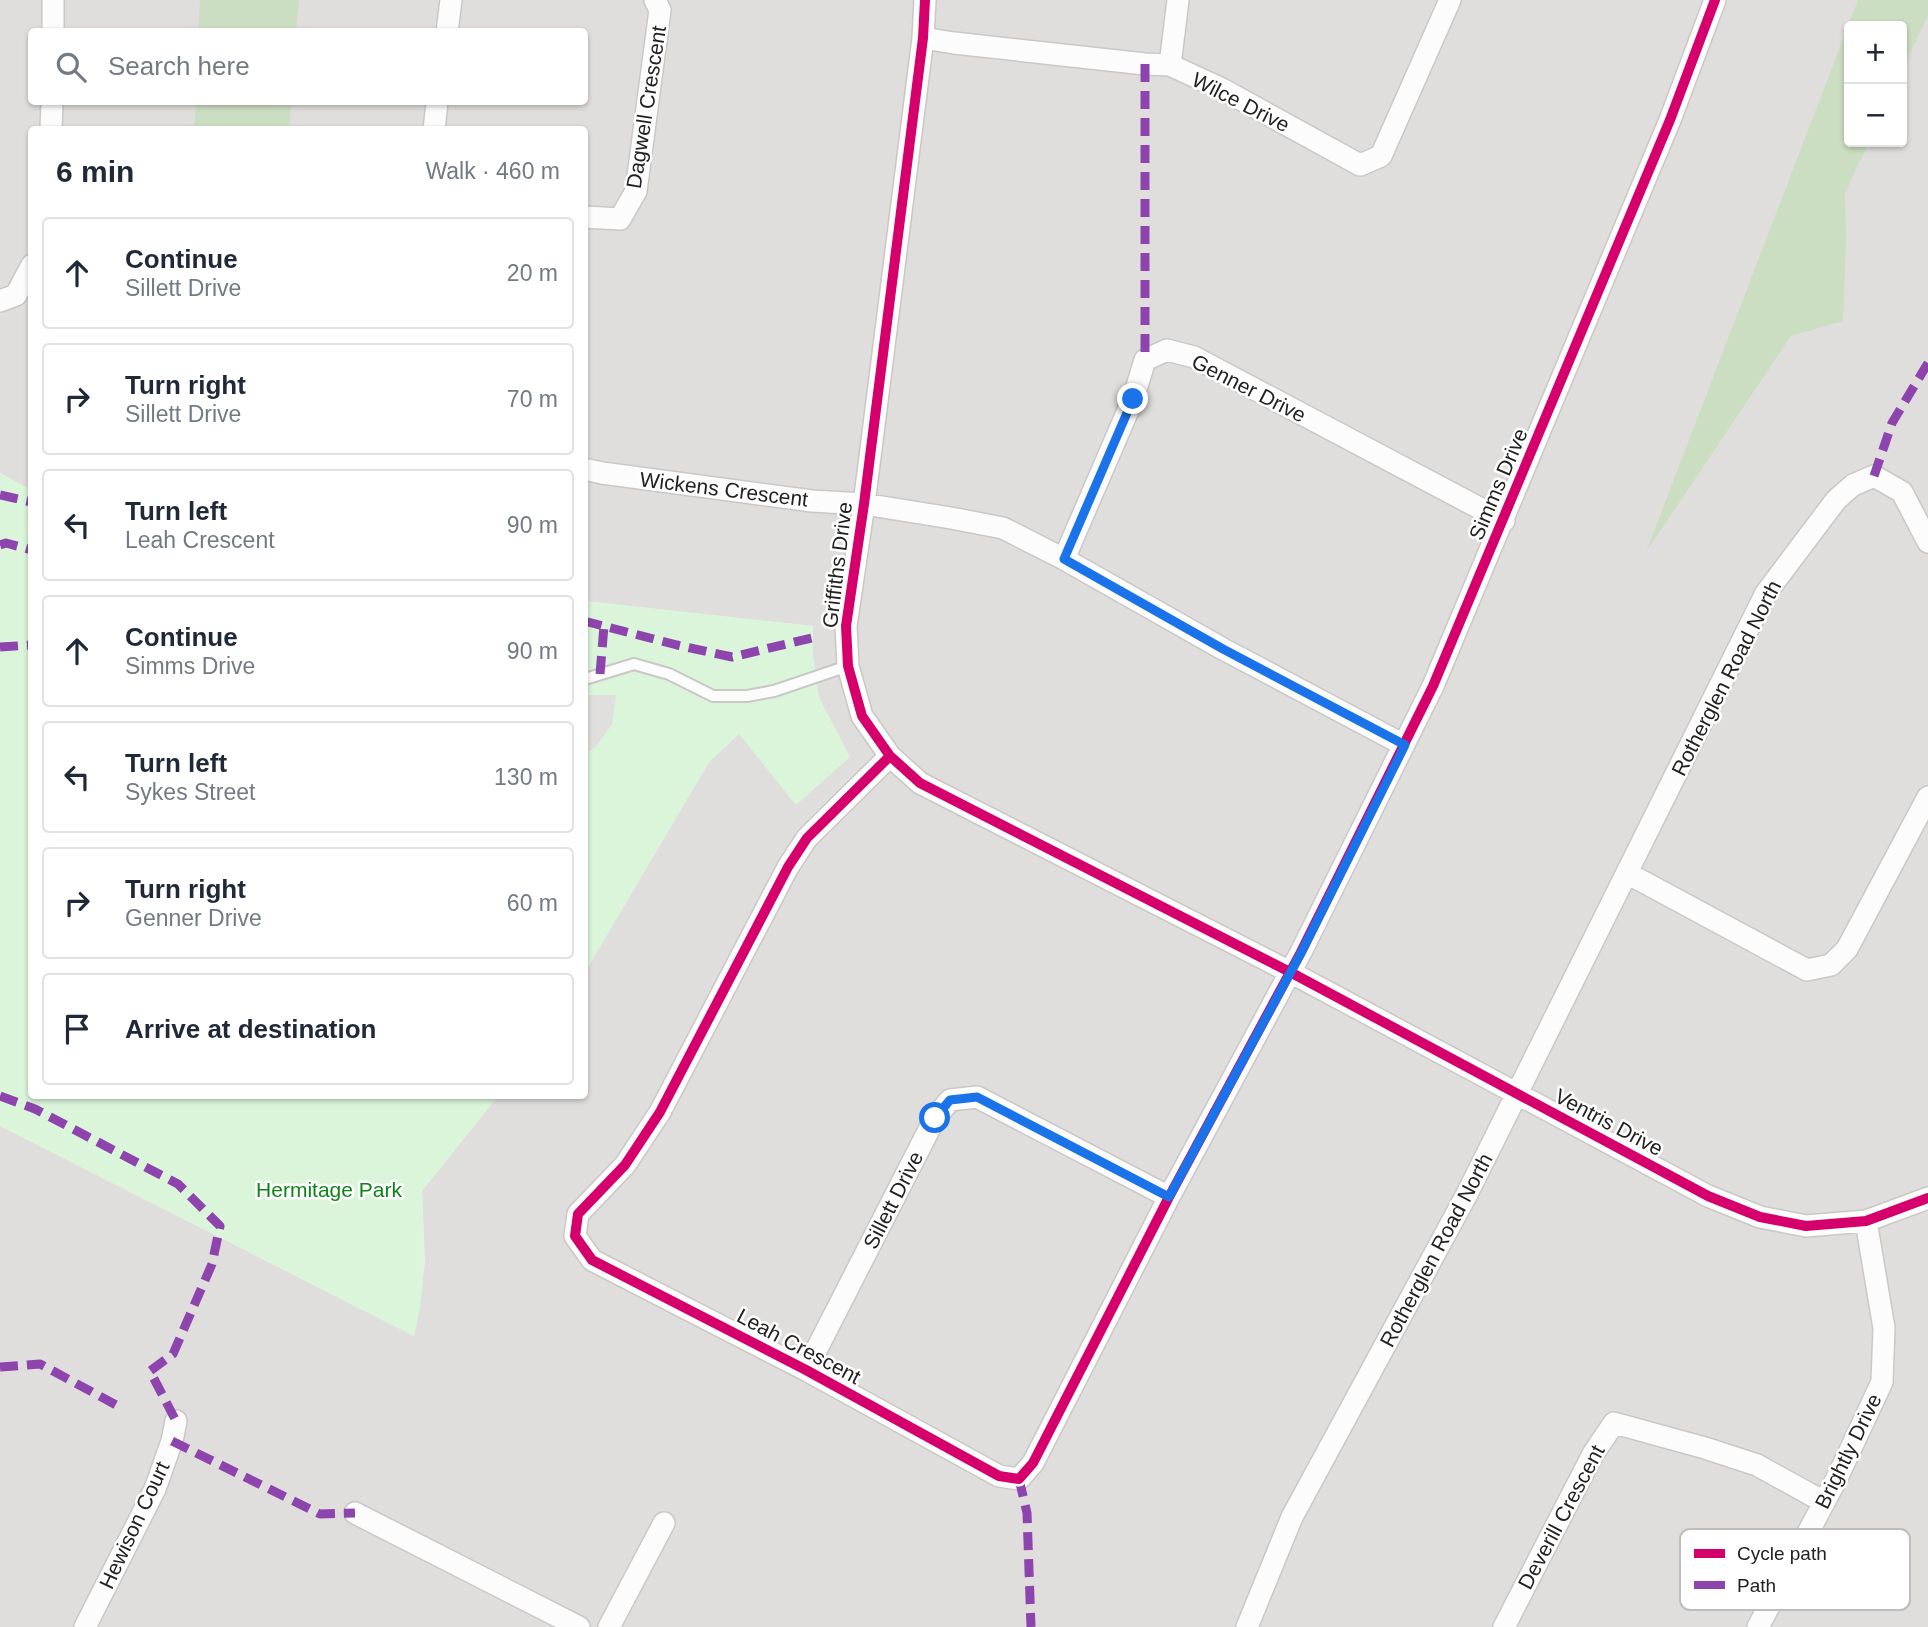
<!DOCTYPE html>
<html lang="en">
<head>
<meta charset="utf-8">
<style>
  body { margin:0; font-family:Arial,sans-serif; background:#f6f6f7; color:#1f2937 }
  .controls { position:absolute; right:21px; top:21px; display:grid; overflow:hidden; border-radius:7px; box-shadow:0 2px 5px #0004 }
  .controls button { width:63px; height:63px; display:grid; place-items:center; padding:0; border:0; border-bottom:2px solid #e0e1e3; background:#fff; color:#1f2937; font:35px sans-serif }
  .stop { position:absolute; width:21px; height:21px; margin:-16px; border:5px solid #1a73e8; border-radius:50%; background:#fff }
  .stop.end { background:#1a73e8; border-color:#fff; box-shadow:0 2px 7px #0008 }
  .list { margin:0; padding:0; list-style:none }
  h2 { display:flex; justify-content:space-between; align-items:center; height:91px; margin:0; padding:0 28px; font-size:30px }
  h2 small { font-size:23px; font-weight:400; color:#747a83 }
  .list li { display:grid; grid-template-columns:46px 1fr auto; gap:21px; align-items:center; box-sizing:border-box; height:112px; margin:0 14px 14px; padding:0 14px; border:2px solid #e0e1e3; border-radius:7px }
  .list b { display:block; font-size:26px; white-space:nowrap }
  .list p { margin:0; font-size:23px; white-space:nowrap; color:#747a83 }
  .list em { font-size:23px; font-style:normal; color:#747a83 }
  .icon { flex:none; width:38px; height:38px; fill:none; stroke:currentColor; stroke-width:2; stroke-linecap:round; stroke-linejoin:round }
  .map { position:relative; flex:none; width:1928px; height:1627px; overflow:hidden }
  .search { position:absolute; background:#fff; box-shadow:0 2px 5px #0004; left:28px; top:28px; width:560px; height:77px; display:flex; align-items:center; gap:18px; box-sizing:border-box; padding:0 24px; border-radius:7px; color:#747a83; font-size:26px }
  .panel { position:absolute; background:#fff; box-shadow:0 2px 5px #0004; left:28px; top:126px; width:560px; height:973px; border-radius:7px }
  .map>svg:first-child { display:block }
</style>
</head>
<body>
<div class="map">
<svg width="1928" height="1627" viewBox="0 0 1928 1627">
  <rect width="100%" height="100%" fill="#f0eeeb"/>
  <path fill="#dfdedc" fill-rule="evenodd" d="M 0,0 L 1928,0 L 1928,1627 L 0,1627 L 0,1126 L 414,1336 L 425,1262 L 422,1191 L 498,1096 L 584,1096 L 585,972 L 709,762 L 739,734 L 850,757 L 819,698 L 813,656 L 813,626 L 585,601 L 584,130 L 32,130 L 31,490 L 0,473 ZM 1849,26 L 1902,26 L 1902,142 L 1849,142 ZM 32,32 L 584,32 L 584,102 L 32,102 Z"/>
  <path fill="#cbdec1" d="M 200,0 L 299,0 L 296,31 L 198,31 Z
    M 1858,0 L 1928,0 L 1928,15 L 1902,71 L 1902,26 L 1849,26 L 1849,142 L 1869,142 L 1845,193 L 1846,239 L 1843,321 L 1791,336 L 1646,552 Z
    M 196,102 L 291,102 L 289,129 L 194,129 Z"/>
  <path fill="#daf5da" d="M 0,473 L 31,490 L 32,1096 L 498,1096 L 422,1191 C 424,1241 427,1287 414,1336 L 0,1126 Z
    M 585,601 L 813,626 L 813,656 L 819,698 L 850,757 L 796,805 L 739,734 L 709,762 L 585,972 Z"/>
  <path fill="#e0dfde" d="M 585,695 L 616,695 L 612,724 L 595,748 L 585,753 Z"/>
  <g fill="none" stroke-linecap="round" stroke-linejoin="round">
    <g stroke="#c9c8c7" stroke-width="14">
      <path id="service" d="M 585,679 L 634,664 L 669,674 L 713,696 L 747,696 L 774,691 L 848,666"/>
    </g>
    <g stroke="#c9c8c7" stroke-width="24">
      <path id="minor" d="M 925,0 L 923,38 L 864,504 L 846,626 L 848,666 L 862,716 L 890,756 L 920,783 L 1290,972 L 1708,1196 L 1760,1217 L 1806,1226 L 1866,1221 L 1928,1198
        M 53,32 L 53,0
        M 447,32 L 451,0
        M 923,38 L 954,43 L 1145,64 L 1170,65 L 1222,89 L 1360,165 L 1381,156 L 1450,0
        M 1170,65 L 1178,0
        M 51,130 L 52,102
        M 434,130 L 437,102
        M 584,217 L 620,219 L 636,191 L 660,10 L 655,0
        M 0,301 L 16,295 L 32,265
        M 584,469 L 602,473 L 812,501 L 864,504 L 951,518 L 1003,528 L 1064,559 L 1223,649 L 1404,745
        M 1064,559 L 1133,399 L 1145,360 L 1167,350 L 1194,357 L 1504,521
        M 890,756 L 807,838 L 788,867 L 660,1112 L 625,1165 L 578,1214 L 575,1236 L 592,1260 L 806,1370 L 999,1476 L 1019,1479 L 1033,1463 L 1169,1197 L 1301,952 L 1433,686 L 1670,120 L 1715,0
        M 1627,873 L 1807,970 L 1831,965 L 1847,949 L 1928,797
        M 806,1370 L 935,1118 L 950,1100 L 977,1097 L 1169,1197
        M 355,1513 L 579,1627
        M 85,1627 L 155,1489 L 172,1441 L 176,1421
        M 609,1627 L 664,1523
        M 1247,1627 L 1292,1517 L 1467,1194 L 1766,593 L 1836,500 L 1853,485 L 1874,476 L 1902,492 L 1928,542
        M 1504,1627 L 1593,1454 L 1614,1423 L 1705,1448 L 1757,1465 L 1824,1502
        M 1758,1627 L 1837,1478 L 1882,1382 L 1884,1328 L 1866,1221"/>
    </g>
    <use href="#service" stroke="#fdfcfc" stroke-width="10"/>
    <use href="#minor" stroke="#fdfcfc" stroke-width="21"/>
    <path stroke="#8e44ad" stroke-width="9" stroke-dasharray="18 9" stroke-linecap="butt" d="M 1145,64 L 1145,360
      M 1874,476 L 1892,423 L 1928,363
      M 0,495 L 32,502
      M 0,545 L 6,543 L 32,550
      M 584,621 L 677,645 L 732,657 L 820,636
      M 0,647 L 32,645
      M 600,674 L 604,626
      M 0,1096 L 35,1109 L 178,1184 L 220,1226 L 212,1264 L 173,1354 L 150,1371 L 176,1421
      M 0,1367 L 40,1364 L 120,1407
      M 172,1441 L 320,1514 L 355,1513
      M 1019,1479 L 1027,1513 L 1031,1627"/>
    <g stroke="#fff" stroke-width="15">
      <path id="cycleway" d="M 925,0 L 923,38 L 864,504 L 846,626 L 848,666 L 862,716 L 890,756 L 920,783 L 1290,972 L 1708,1196 L 1760,1217 L 1806,1226 L 1866,1221 L 1928,1198
        M 890,756 L 807,838 L 788,867 L 660,1112 L 625,1165 L 578,1214 L 575,1236 L 592,1260 L 806,1370 L 999,1476 L 1019,1479 L 1033,1463 L 1169,1197 L 1301,952 L 1433,686 L 1670,120 L 1715,0"/>
    </g>
    <use href="#cycleway" stroke="#d6006c" stroke-width="10"/>
  </g>
  <g fill="none" stroke-linecap="round" stroke-linejoin="round">
    <path stroke="#1a73e8" stroke-width="9" d="M 935,1118 L 950,1100 L 977,1097 L 1169,1197 L 1301,953 L 1405,745 L 1223,649 L 1064,559 L 1133,399"/>
  </g>
  <g text-anchor="middle" dominant-baseline="central" stroke-width="5" stroke-linejoin="round" paint-order="stroke">
    <g font-size="21" fill="#222" stroke="#fff">
      <text transform="translate(1241 102) rotate(27)">Wilce Drive</text>
      <text transform="translate(646 107) rotate(-81)">Dagwell Crescent</text>
      <text transform="translate(1249 388) rotate(27)">Genner Drive</text>
      <text transform="translate(1498 484) rotate(-67)">Simms Drive</text>
      <text transform="translate(724 489) rotate(7)">Wickens Crescent</text>
      <text transform="translate(837 565) rotate(-83)">Griffiths Drive</text>
      <text transform="translate(1726 678) rotate(-63)">Rotherglen Road North</text>
      <text transform="translate(1609 1122) rotate(28)">Ventris Drive</text>
      <text transform="translate(893 1200) rotate(-63)">Sillett Drive</text>
      <text transform="translate(1436 1250) rotate(-62)">Rotherglen Road North</text>
      <text transform="translate(799 1346) rotate(28)">Leah Crescent</text>
      <text transform="translate(1848 1451) rotate(-64)">Brightly Drive</text>
      <text transform="translate(1561 1517) rotate(-62)">Deverill Crescent</text>
      <text transform="translate(134 1525) rotate(-65)">Hewison Court</text>
    </g>
    <g font-size="21" fill="#0c8416" stroke="#fff">
      <text x="329" y="1189">Hermitage Park</text>
    </g>
  </g>
  <rect x="1680" y="1529" width="230" height="81" rx="10" fill="#fff" stroke="#bdbdbd" stroke-width="2"/>
  <rect x="1694" y="1549" width="31" height="9" fill="#d6006c"/>
  <rect x="1694" y="1581" width="31" height="8" fill="#8e44ad"/>
  <g font-size="19" fill="#222">
    <text x="1737" y="1560">Cycle path</text>
    <text x="1737" y="1592">Path</text>
  </g>
</svg>
<div class="controls">
<button>+</button>
<button>−</button>
</div>
<div class="stop" style="left:935px;top:1118px"></div>
<div class="stop end" style="left:1133px;top:399px"></div>
<div class="search"><svg class="icon" aria-label="search" viewBox="0 0 24 24"><circle cx="10" cy="10" r="6"/><path d="M15 15l6 6"/></svg>Search here</div>
<section class="panel">
<h2>6 min<small>Walk · 460 m</small></h2>
<ul class="list">
<li><svg class="icon" aria-label="ahead" viewBox="0 0 24 24"><path d="M12 20V5M6 11l6-6 6 6"/></svg><div><b>Continue</b><p>Sillett Drive</p></div><em>20 m</em></li>
<li><svg class="icon" aria-label="right" viewBox="0 0 24 24"><path d="M7 20v-9h11M14 6l5 5-5 5"/></svg><div><b>Turn right</b><p>Sillett Drive</p></div><em>70 m</em></li>
<li><svg class="icon" aria-label="left" viewBox="0 0 24 24"><path d="M17 20v-9H6M10 6l-5 5 5 5"/></svg><div><b>Turn left</b><p>Leah Crescent</p></div><em>90 m</em></li>
<li><svg class="icon" aria-label="ahead" viewBox="0 0 24 24"><path d="M12 20V5M6 11l6-6 6 6"/></svg><div><b>Continue</b><p>Simms Drive</p></div><em>90 m</em></li>
<li><svg class="icon" aria-label="left" viewBox="0 0 24 24"><path d="M17 20v-9H6M10 6l-5 5 5 5"/></svg><div><b>Turn left</b><p>Sykes Street</p></div><em>130 m</em></li>
<li><svg class="icon" aria-label="right" viewBox="0 0 24 24"><path d="M7 20v-9h11M14 6l5 5-5 5"/></svg><div><b>Turn right</b><p>Genner Drive</p></div><em>60 m</em></li>
<li><svg class="icon" aria-label="arrive" viewBox="0 0 24 24"><path d="M6 21V4h12l-3 4 3 4H6"/></svg><div><b>Arrive at destination</b></div></li>
</ul>
</section>
</div>
</body>
</html>
